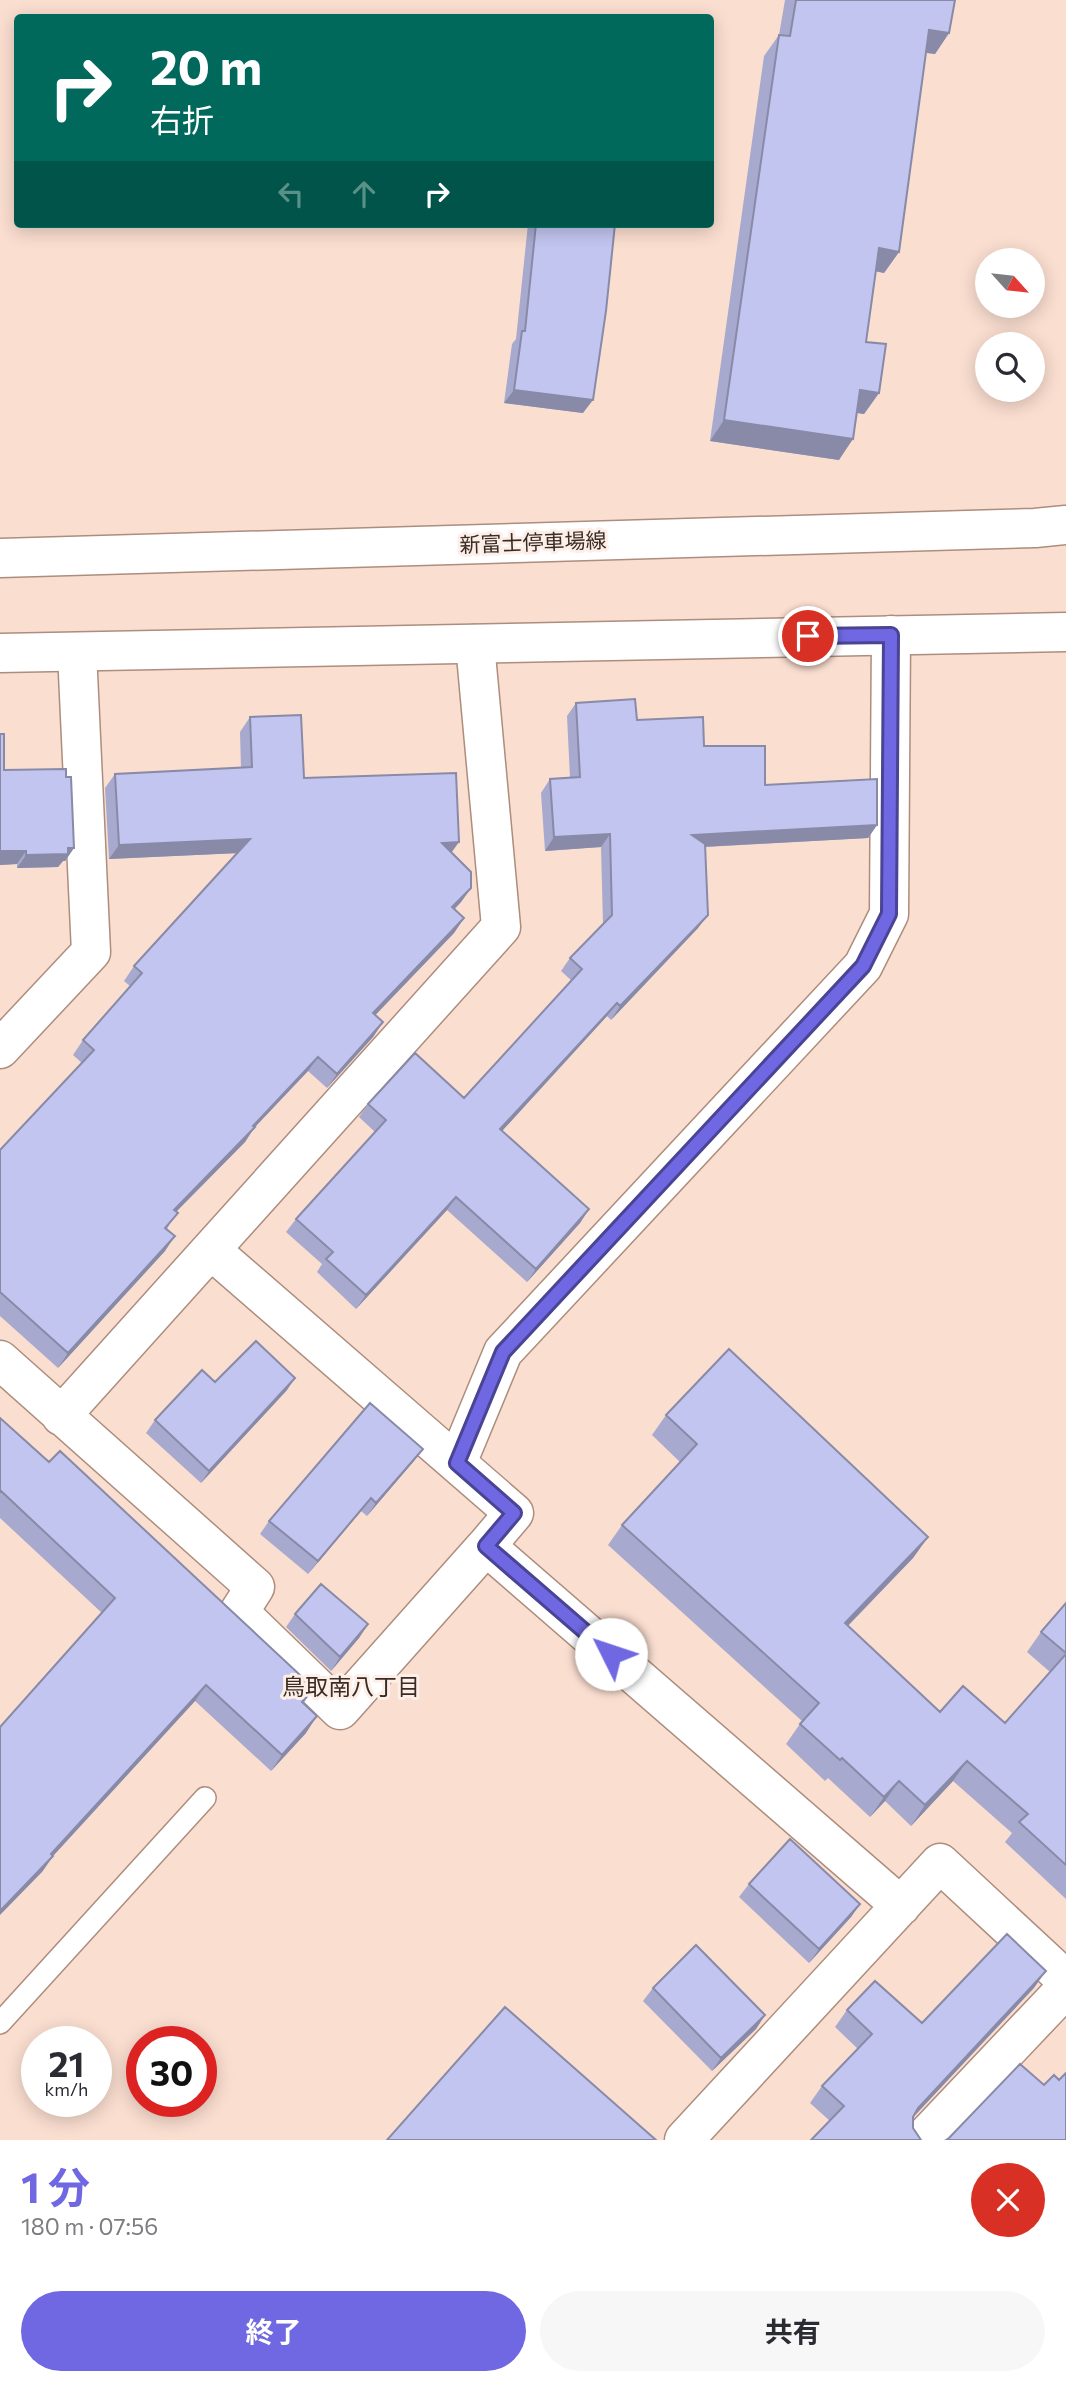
<!DOCTYPE html>
<html lang="ja">
<head>
<meta charset="utf-8">
<style>
	body { margin:0; font-family:Commissioner,"Noto Sans JP",sans-serif; background:#f7f7f7; color:#2b2b33; height:100vh; display:flex; flex-direction:column; font-size:26px; white-space:nowrap }
	* { box-sizing:border-box; margin:0 }
	p { font-size:23px; color:#7c7c81 }
	.icon { flex:none; width:38px; height:38px; fill:none; stroke:currentColor; stroke-width:2; stroke-linecap:round; stroke-linejoin:round }
	.map { position:relative; height:2140px; overflow:hidden }
	.sheet { display:flex; flex-direction:column; background:#fff; flex:1 }
	.sheet>* { flex:none }
	.hud { position:absolute; left:14px; top:14px; width:700px; height:214px; border-radius:7px; box-shadow:0 4px 18px #0003; background:#00695c; color:#fff; overflow:hidden }
	.needle { width:46px; rotate:117deg }
	.controls { position:absolute; left:975px; top:248px; display:grid; gap:14px }
	.controls a { display:grid; place-items:center; width:70px; height:70px; border-radius:50%; background:#fff; box-shadow:0 4px 18px #0003; font-size:35px }
	.speed { position:absolute; left:21px; top:2026px; display:flex; gap:14px; font-size:35px; font-weight:700; text-align:center }
	.speed>* { display:grid; place-content:center; width:91px; height:91px; border-radius:50%; background:#fff; box-shadow:0 4px 18px #0003; line-height:1 }
	.speed small { font-size:18px; font-weight:400 }
	.speed .limit { border:10px solid #d22; background:#fff; color:#111 }
	.pin { position:absolute; display:grid; place-items:center; width:60px; height:60px; color:#fff; margin:-30px; border:4px solid #fff; border-radius:50%; box-shadow:0 2px 7px #0007 }
	.me { position:absolute; width:77px; margin:-38px; rotate:311deg; stroke-linejoin:round; filter:drop-shadow(0 0 5px #0008) }
	.turn { display:flex; align-items:center; gap:24px; height:147px; padding:0 21px; font-size:32px }
	.turn .icon { width:91px; height:91px; stroke-width:2.5 }
	.turn b { display:block; font-size:49px; line-height:60px }
	.lanes { display:flex; align-items:center; height:66px; padding:0 21px; background:#0003; justify-content:center; gap:35px; direction:ltr }
	.lanes .off { opacity:.35 }
	.round { display:grid; place-items:center; flex:none; width:74px; height:74px; border-radius:37px; background:#f7f7f7 }
	.summary { display:flex; align-items:center; justify-content:space-between; height:119px; padding:0 21px }
	h1 { font-size:42px; font-weight:700; line-height:52px; color:#7068e2 }
	.button { display:flex; gap:14px; margin-top:auto; padding:14px 21px }
	.button a { flex:1; height:80px; border-radius:42px; background:#7068e2; color:#fff; font-size:28px; font-weight:700; line-height:80px; text-align:center }
	.button a+a { background:#f7f7f7; color:#2b2b33 }
	.map>svg:first-child { display:block }
	.lines { fill:none; stroke-linecap:round; stroke-linejoin:round }
	.service-casing { stroke:#ad8d7d; stroke-width:24 }
	.minor-casing { stroke:#ad8d7d; stroke-width:41 }
	.secondary-casing { stroke:#ad8d7d; stroke-width:41 }
	.service { stroke:#fff; stroke-width:21 }
	.minor { stroke:#fff; stroke-width:38 }
	.secondary { stroke:#fff; stroke-width:38 }
	.wall { fill:#a7a9ce }
	.shaded-wall { fill:#888aa7 }
	.building { fill:#c2c5ef; stroke:#888aa7; stroke-width:2 }
	.route-casing { stroke:#494493; stroke-width:18 }
	.route { stroke:#7068e2; stroke-width:12 }
	.labels { text-anchor:middle; stroke-width:6; stroke-linejoin:round; paint-order:stroke }
	.street-label { font-size:21px; fill:#392c25; stroke:#fdefe8 }
	.neighbourhood-label { font-size:23px; fill:#392c25; stroke:#fdefe8 }
</style>
</head>
<body>
<div class="map">
<svg width="1066" height="2140" viewBox="0 0 1066 2140">
	<rect width="100%" height="100%" fill="#faded0"/>
	<g class="lines">
		<g class="service-casing">
			<path id="service" d="M 0,2023 L 205,1798"/>
		</g>
		<g class="minor-casing">
			<path id="minor" d="M 0,1049 L 91,952 L 77,652
				M 211,1250 L 514,1513 L 486,1546
				M 0,1360 L 255,1587 L 239,1612 L 340,1710 L 486,1546 L 901,1906
				M 61,1416 L 501,927 L 475,644
				M 457,1463 L 503,1352 L 863,966 L 889,914 L 891,635
				M 684,2140 L 940,1863 L 1066,1980
				M 922,2140 L 1066,1988"/>
		</g>
		<g class="secondary-casing">
			<path id="secondary" d="M 0,558 L 1035,528 L 1066,525
				M 0,653 L 1066,632"/>
		</g>
		<use href="#service" class="service"/>
		<use href="#minor" class="minor"/>
		<use href="#secondary" class="secondary"/>
	</g>
	<path class="wall" d="M 785,0 L 955,0 L 949,33 L 935,54 L 926,53 L 899,252 L 884,273 L 876,271 L 866,342 L 879,393 L 864,414 L 857,413 L 839,460 L 710,441 L 764,56 L 779,35 Z
		M 528,224 L 615,224 L 583,413 L 504,403 L 512,344 L 516,339 Z
		M 576,703 L 637,720 L 704,746 L 765,785 L 877,825 L 868,838 L 705,847 L 698,928 L 611,1020 L 607,1016 L 502,1131 L 589,1209 L 580,1223 L 527,1282 L 447,1210 L 356,1309 L 317,1272 L 322,1264 L 286,1232 L 296,1219 L 375,1132 L 359,1117 L 368,1104 L 464,1098 L 572,981 L 561,971 L 570,958 L 603,924 L 601,847 L 545,851 L 541,793 L 550,779 L 570,778 L 567,716 Z
		M 250,717 L 304,778 L 452,853 L 471,888 L 461,902 L 455,909 L 464,918 L 454,933 L 375,1015 L 383,1022 L 373,1037 L 327,1088 L 308,1071 L 254,1128 L 245,1142 L 176,1212 L 167,1229 L 165,1251 L 58,1368 L 0,1316 L 0,1150 L 82,1063 L 73,1055 L 83,1040 L 130,986 L 124,981 L 134,966 L 237,853 L 109,859 L 105,788 L 115,774 L 241,768 L 240,732 Z
		M 0,734 L 4,770 L 66,777 L 74,848 L 65,861 L 63,861 L 58,867 L 17,868 L 17,864 L 0,865 Z
		M 215,1382 L 287,1390 L 201,1483 L 146,1433 L 155,1420 Z
		M 666,1415 L 928,1537 L 913,1558 L 848,1626 L 940,1712 L 1005,1723 L 1050,1672 L 1027,1652 L 1041,1632 L 1066,1603 L 1066,1899 L 1005,1842 L 1012,1833 L 953,1781 L 911,1826 L 885,1801 L 870,1817 L 828,1778 L 825,1781 L 786,1744 L 802,1721 L 608,1545 L 622,1525 L 680,1462 L 652,1435 Z
		M 0,1418 L 49,1462 L 314,1688 L 303,1704 L 306,1733 L 271,1771 L 195,1701 L 53,1856 L 42,1872 L 102,1613 L 0,1518 Z
		M 423,1449 L 413,1462 L 367,1516 L 361,1511 L 308,1574 L 260,1534 L 269,1521 Z
		M 295,1614 L 368,1624 L 359,1638 L 331,1671 L 286,1627 Z
		M 749,1884 L 860,1904 L 851,1917 L 809,1963 L 739,1897 Z
		M 653,1988 L 765,2015 L 756,2029 L 712,2071 L 643,2001 Z
		M 1034,1988 L 830,2121 L 810,2103 L 822,2086 L 858,2049 L 835,2027 L 847,2010 L 922,2023 Z"/>
	<path class="shaded-wall" d="M 929,30 L 949,33 L 935,54 L 914,51 Z
		M 879,248 L 899,252 L 884,273 L 864,269 Z
		M 514,390 L 593,400 L 583,413 L 504,403 Z
		M 860,390 L 879,393 L 864,414 L 845,411 Z
		M 724,420 L 853,439 L 839,460 L 710,441 Z
		M 877,825 L 868,838 L 683,848 L 692,835 Z
		M 610,834 L 601,847 L 545,851 L 554,837 Z
		M 250,839 L 240,853 L 109,859 L 119,845 Z
		M 459,842 L 449,856 L 442,843 Z
		M 68,848 L 74,848 L 65,861 L 63,861 L 58,867 L 17,868 L 26,855 Z
		M 0,851 L 26,851 L 17,864 L 0,865 Z
		M 471,888 L 461,902 L 442,921 L 452,907 Z
		M 708,915 L 698,928 L 611,1020 L 620,1006 Z
		M 464,918 L 454,933 L 363,1028 L 373,1013 Z
		M 617,1003 L 607,1016 L 491,1143 L 500,1129 Z
		M 383,1022 L 373,1037 L 327,1088 L 337,1074 Z
		M 318,1057 L 308,1071 L 254,1128 L 245,1142 L 164,1224 L 174,1210 Z
		M 456,1197 L 447,1210 L 356,1309 L 366,1295 Z
		M 589,1209 L 580,1223 L 527,1282 L 536,1269 Z
		M 175,1236 L 165,1251 L 58,1368 L 68,1353 Z
		M 295,1378 L 287,1390 L 201,1483 L 209,1471 Z
		M 423,1449 L 413,1462 L 367,1516 L 376,1503 Z
		M 371,1498 L 361,1511 L 308,1574 L 318,1561 Z
		M 928,1537 L 913,1558 L 831,1643 L 845,1623 Z
		M 368,1624 L 359,1638 L 331,1671 L 340,1657 Z
		M 206,1685 L 195,1701 L 53,1856 L 42,1872 L 0,1915 L 0,1911 Z
		M 317,1716 L 306,1733 L 271,1771 L 282,1755 Z
		M 967,1761 L 953,1781 L 911,1826 L 925,1805 Z
		M 899,1781 L 885,1801 L 870,1817 L 884,1797 Z
		M 860,1904 L 851,1917 L 809,1963 L 819,1949 Z
		M 1046,1971 L 1034,1988 L 906,2125 L 918,2108 Z
		M 765,2015 L 756,2029 L 712,2071 L 721,2058 Z"/>
	<path class="building" d="M 796,0 L 955,0 L 949,33 L 929,30 L 899,252 L 879,248 L 866,342 L 886,344 L 879,393 L 860,390 L 853,439 L 724,420 L 779,35 L 790,36 Z
		M 536,224 L 615,224 L 606,311 L 593,400 L 514,390 L 522,331 L 525,331 Z
		M 635,699 L 637,720 L 703,717 L 704,746 L 765,746 L 765,785 L 877,779 L 877,825 L 692,835 L 705,844 L 708,915 L 620,1006 L 617,1003 L 500,1129 L 589,1209 L 536,1269 L 456,1197 L 366,1295 L 326,1259 L 333,1252 L 296,1219 L 386,1120 L 368,1104 L 415,1053 L 464,1098 L 582,969 L 570,958 L 612,915 L 610,834 L 554,837 L 550,779 L 580,777 L 576,703 Z
		M 301,715 L 304,778 L 456,773 L 459,842 L 442,843 L 471,872 L 471,888 L 452,907 L 464,918 L 373,1013 L 383,1022 L 337,1074 L 318,1057 L 253,1126 L 255,1127 L 174,1210 L 178,1213 L 165,1228 L 175,1236 L 68,1353 L 0,1292 L 0,1150 L 94,1050 L 83,1040 L 142,973 L 134,966 L 250,839 L 119,845 L 115,774 L 252,767 L 250,717 Z
		M 0,734 L 4,734 L 4,770 L 66,769 L 66,777 L 71,777 L 74,848 L 68,848 L 68,854 L 26,855 L 26,851 L 0,851 Z
		M 256,1341 L 295,1378 L 209,1471 L 155,1420 L 202,1370 L 215,1382 Z
		M 729,1349 L 928,1537 L 845,1623 L 940,1712 L 963,1686 L 1005,1723 L 1066,1654 L 1066,1865 L 1019,1822 L 1028,1814 L 967,1761 L 925,1805 L 899,1781 L 884,1797 L 842,1758 L 840,1760 L 800,1724 L 819,1703 L 622,1525 L 697,1444 L 666,1415 Z
		M 370,1403 L 423,1449 L 376,1503 L 371,1498 L 318,1561 L 269,1521 Z
		M 0,1418 L 49,1462 L 60,1451 L 314,1688 L 302,1702 L 317,1716 L 282,1755 L 206,1685 L 51,1854 L 53,1856 L 0,1911 L 0,1727 L 115,1598 L 1,1491 L 0,1492 Z
		M 321,1584 L 368,1624 L 340,1657 L 295,1614 Z
		M 1066,1603 L 1066,1653 L 1041,1632 Z
		M 790,1839 L 860,1904 L 819,1949 L 749,1884 Z
		M 1007,1934 L 1046,1971 L 918,2108 L 913,2117 L 913,2128 L 921,2140 L 811,2140 L 844,2106 L 822,2086 L 872,2034 L 847,2010 L 875,1981 L 922,2023 Z
		M 696,1945 L 765,2015 L 721,2058 L 653,1988 Z
		M 505,2007 L 656,2140 L 387,2140 Z
		M 1020,2064 L 1044,2085 L 1054,2075 L 1059,2080 L 1066,2073 L 1066,2140 L 946,2140 L 949,2138 Z"/>
	<g class="lines">
		<g class="route-casing">
			<path id="route" d="M 611,1654 L 486,1546 L 514,1513 L 457,1463 L 503,1352 L 863,966 L 889,914 L 891,635 L 808,636"/>
		</g>
		<use href="#route" class="route"/>
	</g>
	<g class="labels">
		<g class="street-label">
			<text transform="translate(533 543) rotate(-2)" y="7">新富士停車場線</text>
		</g>
		<g class="neighbourhood-label">
			<text x="351" y="1695">鳥取南八丁目</text>
		</g>
	</g>
</svg>
<div class="controls">
<a><svg class="needle" viewBox="-14 -14 28 28"><path d="M0-13l5 13h-10z" fill="#e53935"/><path d="M0 13l5-13h-10z" fill="#7c7c81"/></svg></a>
<a><svg class="icon" aria-label="search" viewBox="0 0 24 24"><circle cx="10" cy="10" r="6"/><path d="M15 15l6 6"/></svg></a>
</div>
<div class="speed"><div>21<small>km/h</small></div><div class="limit">30</div></div>
<div class="pin" style="left:808px;top:636px;background:#d93025"><svg class="icon" aria-label="arrive" viewBox="0 0 24 24"><path d="M6 21V4h12l-3 4 3 4H6"/></svg></div>
<svg class="me" style="left:611px;top:1654px" viewBox="-20 -20 40 40"><circle r="19" fill="#fff"/><path d="M0-13L10 11 0 6-10 11z" fill="#7068e2"/></svg>
<div class="hud">
<div class="turn"><svg class="icon" aria-label="right" viewBox="0 0 24 24"><path d="M7 20v-9h11M14 6l5 5-5 5"/></svg><div><b>20 m</b>右折</div></div>
<div class="lanes"><svg class="icon off" aria-label="left" viewBox="0 0 24 24"><path d="M17 20v-9H6M10 6l-5 5 5 5"/></svg><svg class="icon off" aria-label="ahead" viewBox="0 0 24 24"><path d="M12 20V5M6 11l6-6 6 6"/></svg><svg class="icon" aria-label="right" viewBox="0 0 24 24"><path d="M7 20v-9h11M14 6l5 5-5 5"/></svg></div>
</div>
</div>
<section class="sheet">
<div class="summary"><div><h1>1 分</h1><p>180 m · 07:56</p></div><a class="round" style="background:#d93025;color:#fff"><svg class="icon" aria-label="close" viewBox="0 0 24 24"><path d="M6 6l12 12M18 6L6 18"/></svg></a></div>
<div class="button"><a>終了</a><a>共有</a></div>
</section>
</body>
</html>
